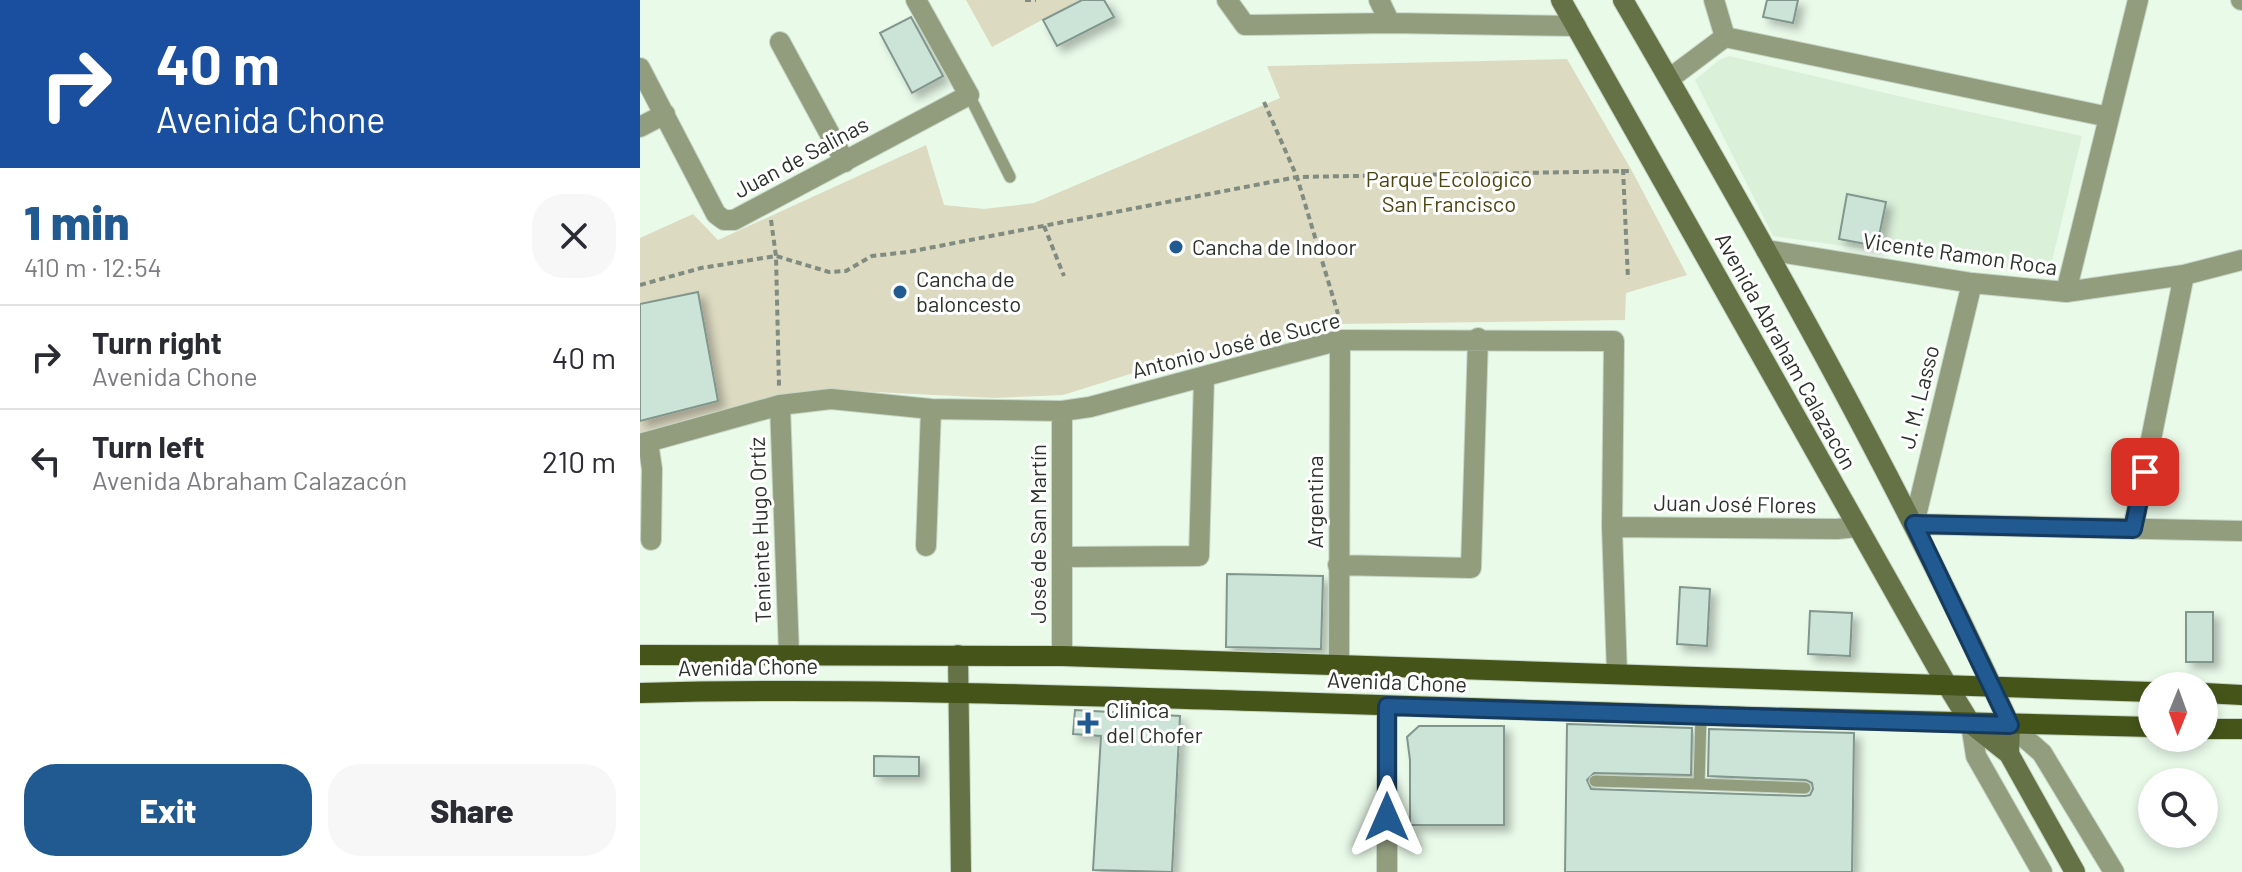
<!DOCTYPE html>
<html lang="en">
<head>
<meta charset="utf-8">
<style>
	body { margin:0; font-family:Barlow,sans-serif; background:#f7f7f7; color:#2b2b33; height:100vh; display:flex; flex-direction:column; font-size:30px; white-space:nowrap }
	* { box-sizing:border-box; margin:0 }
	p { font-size:26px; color:#7c7c81 }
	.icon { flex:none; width:44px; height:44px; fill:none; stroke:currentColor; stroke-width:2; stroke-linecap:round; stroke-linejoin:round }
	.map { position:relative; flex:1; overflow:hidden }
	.details { display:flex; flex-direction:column; background:#fff; width:640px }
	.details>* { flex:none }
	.hud { background:#1a4fa0; color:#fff; overflow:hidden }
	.needle { width:52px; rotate:181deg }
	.buttons { position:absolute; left:1498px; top:672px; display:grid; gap:16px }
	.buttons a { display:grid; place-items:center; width:80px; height:80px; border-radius:50%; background:#fff; box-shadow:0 4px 12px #0003; font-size:40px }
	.pin { position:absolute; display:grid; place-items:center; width:68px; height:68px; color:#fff; margin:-34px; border-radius:16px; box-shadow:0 4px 12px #0006 }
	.me { position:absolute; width:88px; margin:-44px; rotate:0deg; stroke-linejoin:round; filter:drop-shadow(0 0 6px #0008) }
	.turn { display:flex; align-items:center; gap:28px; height:168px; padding:0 24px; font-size:36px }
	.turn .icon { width:104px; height:104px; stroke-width:2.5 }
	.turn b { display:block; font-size:56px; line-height:68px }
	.round { display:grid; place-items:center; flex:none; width:84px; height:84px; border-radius:32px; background:#f7f7f7 }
	.headline { display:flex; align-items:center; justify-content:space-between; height:136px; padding:0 24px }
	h1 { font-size:48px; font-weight:800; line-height:60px; color:#215991 }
	.primary-button { display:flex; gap:16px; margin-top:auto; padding:16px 24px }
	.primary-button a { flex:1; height:92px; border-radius:32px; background:#215991; color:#fff; font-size:32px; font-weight:800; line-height:92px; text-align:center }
	.primary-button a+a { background:#f7f7f7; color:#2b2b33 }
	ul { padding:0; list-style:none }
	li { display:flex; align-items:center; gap:24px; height:104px; padding:0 24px; border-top:2px solid #e1e1e2 }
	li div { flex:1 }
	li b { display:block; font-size:30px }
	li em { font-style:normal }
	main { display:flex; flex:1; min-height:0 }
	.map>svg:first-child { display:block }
	.built { fill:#daf0d9 }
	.green { fill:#dddac2 }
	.building { fill:#cce3d8; stroke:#81968c; stroke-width:2; filter:url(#shadow) }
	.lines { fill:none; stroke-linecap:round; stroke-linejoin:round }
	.lane-casing { stroke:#c7d6c7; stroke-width:13 }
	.street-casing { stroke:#c7d6c7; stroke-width:22 }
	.secondary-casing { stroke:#c7d6c7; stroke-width:22 }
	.primary-casing { stroke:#c7d6c7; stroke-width:22 }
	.path { stroke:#818c81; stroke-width:4; stroke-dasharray:6 4; stroke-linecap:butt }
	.lane { stroke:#929d7e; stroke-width:11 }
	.street { stroke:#929d7e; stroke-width:20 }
	.secondary { stroke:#647245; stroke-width:20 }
	.primary { stroke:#455519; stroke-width:20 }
	.route-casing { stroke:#153a5e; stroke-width:20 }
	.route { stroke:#215991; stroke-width:14 }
	.poi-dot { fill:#215991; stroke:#fff; stroke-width:3 }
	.labels { text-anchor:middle; stroke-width:6; stroke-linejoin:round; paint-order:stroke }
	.street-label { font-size:22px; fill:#2b312b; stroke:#fff }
	.park-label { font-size:22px; fill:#4c4510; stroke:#fff }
	.poi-label { font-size:22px; fill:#2b312b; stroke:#fff; text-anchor:start }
</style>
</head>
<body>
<main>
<section class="details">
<div class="hud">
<div class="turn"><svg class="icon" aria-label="right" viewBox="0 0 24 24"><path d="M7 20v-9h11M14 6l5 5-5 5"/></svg><div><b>40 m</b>Avenida Chone</div></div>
</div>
<div class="headline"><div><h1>1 min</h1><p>410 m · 12:54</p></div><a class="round"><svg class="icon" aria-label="close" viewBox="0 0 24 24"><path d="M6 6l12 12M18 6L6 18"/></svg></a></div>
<ul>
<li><svg class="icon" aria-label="right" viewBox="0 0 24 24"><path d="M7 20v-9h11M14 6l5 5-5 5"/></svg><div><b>Turn right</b><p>Avenida Chone</p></div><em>40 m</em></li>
<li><svg class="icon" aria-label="left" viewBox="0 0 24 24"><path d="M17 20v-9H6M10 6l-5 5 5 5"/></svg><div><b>Turn left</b><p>Avenida Abraham Calazacón</p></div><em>210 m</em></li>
</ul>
<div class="primary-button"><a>Exit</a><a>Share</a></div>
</section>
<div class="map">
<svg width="1602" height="872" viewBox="0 0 1602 872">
	<defs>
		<filter id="shadow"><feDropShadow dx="6" dy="6" stdDeviation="4" flood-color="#0004"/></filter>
	</defs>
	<rect width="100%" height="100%" fill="#e9fae9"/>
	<path class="built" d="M 1089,56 L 1284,102 L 1442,136 L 1411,265 L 1359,268 L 1133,236 L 1055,80 L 1079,60 Z"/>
	<path class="green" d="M 326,0 L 439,0 L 352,47 Z
		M 927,59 L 992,171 L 1047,275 L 986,293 L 985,320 L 699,324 L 506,369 L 423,395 L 354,398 L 196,390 L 0,440 L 0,238 L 53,214 L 78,240 L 286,145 L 304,205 L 344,209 L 394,203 L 640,98 L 627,66 Z"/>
	<path class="building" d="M 442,0 L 464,0 L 474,17 L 417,46 L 403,20 Z
		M 1127,0 L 1158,0 L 1153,23 L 1123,17 Z
		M 271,17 L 303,76 L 272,93 L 240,33 Z
		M 1207,194 L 1246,202 L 1237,246 L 1199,239 Z
		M 58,292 L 78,401 L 0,421 L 0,304 Z
		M 587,574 L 683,576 L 681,649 L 586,647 Z
		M 1040,587 L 1070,589 L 1067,646 L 1037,644 Z
		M 1170,611 L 1212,613 L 1210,656 L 1168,654 Z
		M 1546,612 L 1573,612 L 1573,662 L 1546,662 Z
		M 435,710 L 540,716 L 532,872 L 453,870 L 461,736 L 433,734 Z
		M 927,724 L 1052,728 L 1051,775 L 954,773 L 947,780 L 951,789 L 1165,796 L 1170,795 L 1173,789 L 1172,783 L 1166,780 L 1068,776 L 1069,729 L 1214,733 L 1212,872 L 925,872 Z
		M 779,726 L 864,726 L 864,825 L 770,825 L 770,760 L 767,737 Z
		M 234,756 L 279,757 L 279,776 L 234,776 Z"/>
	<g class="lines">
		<g class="lane-casing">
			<path id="lane" d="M 329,95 L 370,177
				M 955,781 L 1059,784 L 1061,716
				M 1059,784 L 1165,788"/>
		</g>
		<g class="street-casing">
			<path id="street" d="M 587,0 L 605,25 L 750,23 L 936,26
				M 739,0 L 750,23
				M 1074,0 L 1085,37
				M 1601,0 L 1602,0
				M 140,42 L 205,162
				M 0,68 L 76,214 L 84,220 L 94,220 L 329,95 L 276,0
				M 1029,79 L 1085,37 L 1469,117
				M 0,127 L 25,114
				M 1126,250 L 1332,283 L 1426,292 L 1544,275 L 1602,260
				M 1332,283 L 1274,524 L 1602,531
				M 1426,292 L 1498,0
				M 140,405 L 149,654
				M 422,411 L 422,656
				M 8,442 L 12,469 L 11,540
				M 0,444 L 140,405 L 191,399 L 291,409 L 422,411 L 450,407 L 700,340 L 974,341 L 972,527 L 977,674
				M 972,527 L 1197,529 L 1217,527
				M 1493,529 L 1544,275
				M 286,546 L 291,409
				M 423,557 L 559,556 L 564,378
				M 698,565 L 831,568 L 838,338
				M 699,664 L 700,340
				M 1331,724 L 1336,756 L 1402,872
				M 1370,725 L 1402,753 L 1474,872
				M 747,872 L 747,706"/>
		</g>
		<g class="secondary-casing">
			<path id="secondary" d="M 921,0 L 1307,685 L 1331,724 L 1369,754 L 1435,872
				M 983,0 C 1121,237 1256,476 1370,725 L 1369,754
				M 318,655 L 321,872"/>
		</g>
		<g class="primary-casing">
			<path id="primary" d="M 0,655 L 422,656 L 1512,692
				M 0,693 C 215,687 431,696 646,702 C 935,712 1223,721 1512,727
				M 1564,693 L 1602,695
				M 1564,729 L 1602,729"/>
		</g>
		<path class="path" d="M 385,0 L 396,0
			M 624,102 L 657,177 L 698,314
			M 983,169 L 988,279
			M 131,220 L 136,256 L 139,386
			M 404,226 L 424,276
			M 0,285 L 61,268 L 136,256 L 189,272 L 206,271 L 232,256 L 268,252 L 657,177 L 992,171"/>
		<use href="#lane" class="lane"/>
		<use href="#street" class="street"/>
		<use href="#secondary" class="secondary"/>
		<use href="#primary" class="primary"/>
	</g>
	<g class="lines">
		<g class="route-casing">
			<path id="route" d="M 747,817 L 747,706 L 1370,725 L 1274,524 L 1493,529 L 1505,472"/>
		</g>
		<use href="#route" class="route"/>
	</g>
	<g class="poi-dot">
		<circle cx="536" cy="247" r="8"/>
		<circle cx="260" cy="292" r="8"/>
		<path d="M444 711h8v8h8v8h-8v8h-8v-8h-8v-8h8z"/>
	</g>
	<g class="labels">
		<g class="street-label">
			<text transform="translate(161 157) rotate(-28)" y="8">Juan de Salinas</text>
			<text transform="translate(1320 254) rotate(8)" y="8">Vicente Ramon Roca</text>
			<text transform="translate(596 345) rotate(-14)" y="8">Antonio José de Sucre</text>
			<text transform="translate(1146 351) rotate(61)" y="8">Avenida Abraham Calazacón</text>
			<text transform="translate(1279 397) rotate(-76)" y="8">J. M. Lasso</text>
			<text transform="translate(675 502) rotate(-90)" y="8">Argentina</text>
			<text transform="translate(1095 504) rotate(1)" y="8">Juan José Flores</text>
			<text transform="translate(120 530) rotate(-92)" y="8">Teniente Hugo Ortíz</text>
			<text transform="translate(398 534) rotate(-90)" y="8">José de San Martín</text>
			<text transform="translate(108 667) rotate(-1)" y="8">Avenida Chone</text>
			<text transform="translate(757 682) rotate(2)" y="8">Avenida Chone</text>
		</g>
		<g class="park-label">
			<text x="809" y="187">Parque Ecologico<tspan x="809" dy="25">San Francisco</tspan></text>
		</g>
		<g class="poi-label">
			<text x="552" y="255">Cancha de Indoor</text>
			<text x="276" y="287">Cancha de<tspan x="276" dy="25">baloncesto</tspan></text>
			<text x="466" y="718">Clínica<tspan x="466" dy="25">del Chofer</tspan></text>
		</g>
	</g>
</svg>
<div class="buttons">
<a><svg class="needle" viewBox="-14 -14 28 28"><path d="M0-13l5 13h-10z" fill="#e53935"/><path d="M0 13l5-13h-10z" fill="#7c7c81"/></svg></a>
<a><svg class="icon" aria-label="search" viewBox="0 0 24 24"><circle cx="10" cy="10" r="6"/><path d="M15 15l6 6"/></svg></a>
</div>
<div class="pin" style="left:1505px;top:472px;background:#d93025"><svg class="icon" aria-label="arrive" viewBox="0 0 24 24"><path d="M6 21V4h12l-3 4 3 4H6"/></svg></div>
<svg class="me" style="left:747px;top:817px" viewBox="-20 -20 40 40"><path d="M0-17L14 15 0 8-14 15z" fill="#215991" stroke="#fff" stroke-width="4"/></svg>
</div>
</main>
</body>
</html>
